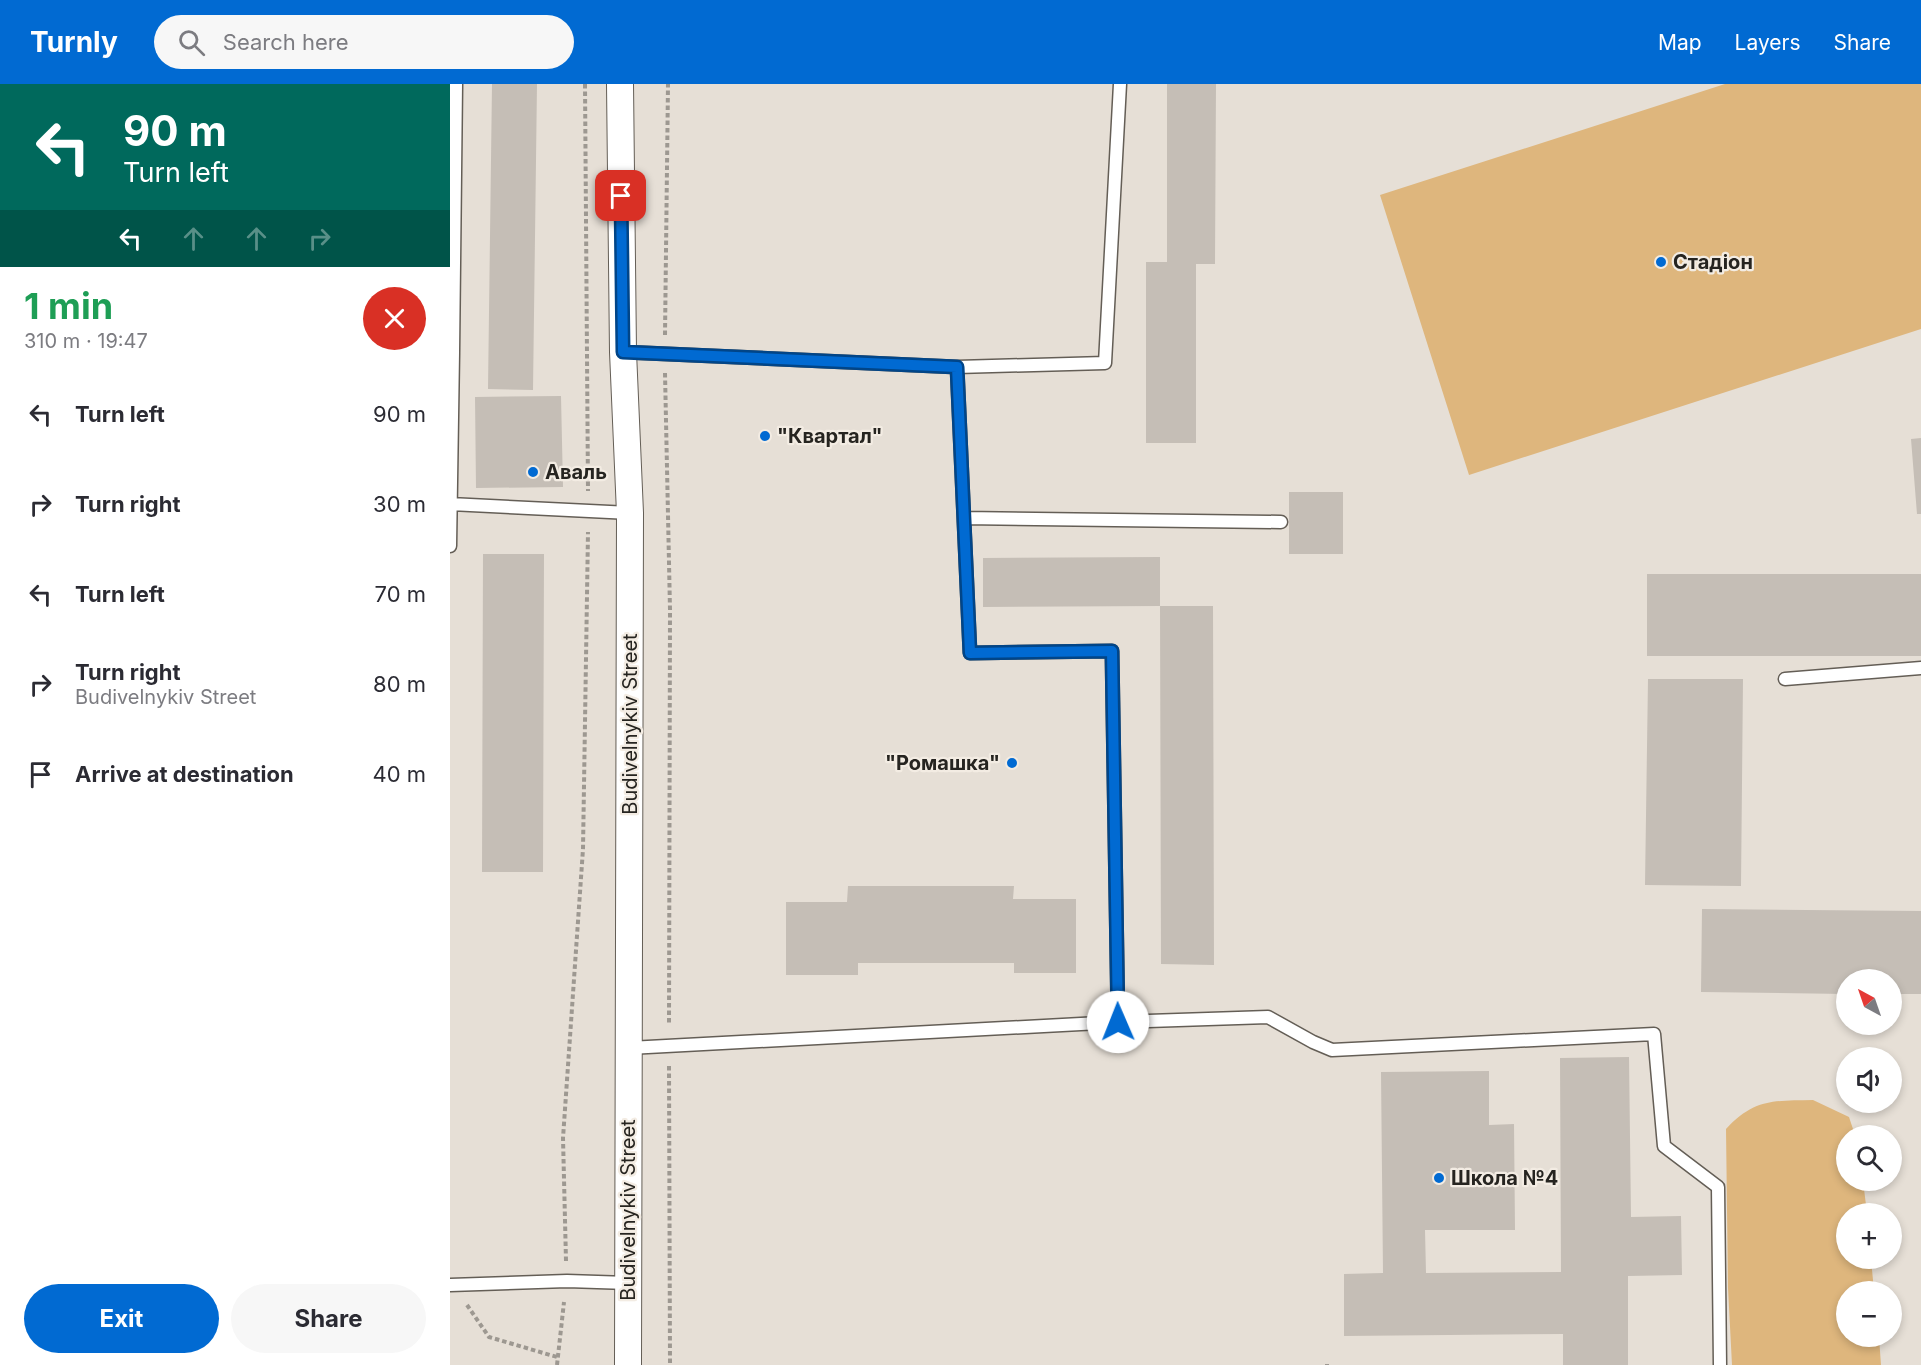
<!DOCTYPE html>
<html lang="en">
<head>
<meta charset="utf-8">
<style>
	body { margin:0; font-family:Inter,sans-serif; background:#f7f7f7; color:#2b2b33; height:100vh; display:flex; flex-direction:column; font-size:22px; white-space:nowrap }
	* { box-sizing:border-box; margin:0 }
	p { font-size:20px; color:#7c7c81 }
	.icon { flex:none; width:33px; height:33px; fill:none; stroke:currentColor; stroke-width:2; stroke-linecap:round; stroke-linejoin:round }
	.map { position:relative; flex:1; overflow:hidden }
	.sheet { display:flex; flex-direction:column; background:#fff; width:450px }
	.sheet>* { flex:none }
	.top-card { background:#00695c; color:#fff; overflow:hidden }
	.needle { width:39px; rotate:320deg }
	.tools { position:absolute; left:1386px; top:885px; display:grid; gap:12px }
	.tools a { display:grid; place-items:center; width:66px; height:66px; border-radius:50%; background:#fff; box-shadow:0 3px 9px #0003; font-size:30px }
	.pin { position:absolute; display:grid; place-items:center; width:51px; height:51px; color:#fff; margin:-26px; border-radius:12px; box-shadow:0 3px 9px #0006 }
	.me { position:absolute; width:66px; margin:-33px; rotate:359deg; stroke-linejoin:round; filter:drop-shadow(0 0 4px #0008) }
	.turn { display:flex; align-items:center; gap:21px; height:126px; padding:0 24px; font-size:27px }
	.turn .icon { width:78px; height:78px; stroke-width:2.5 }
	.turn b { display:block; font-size:42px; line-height:51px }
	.lanes { display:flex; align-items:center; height:57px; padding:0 24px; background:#0003; justify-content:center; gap:30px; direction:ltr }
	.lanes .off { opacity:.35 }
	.round { display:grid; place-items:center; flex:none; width:63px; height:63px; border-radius:32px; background:#f7f7f7 }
	.summary { display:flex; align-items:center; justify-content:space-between; height:102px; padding:0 24px }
	h1 { font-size:36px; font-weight:700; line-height:45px; color:#1e9e55 }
	.cta { display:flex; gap:12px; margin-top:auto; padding:12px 24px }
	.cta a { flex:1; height:69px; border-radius:36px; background:#016ad2; color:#fff; font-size:24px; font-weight:700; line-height:69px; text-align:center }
	.cta a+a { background:#f7f7f7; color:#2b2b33 }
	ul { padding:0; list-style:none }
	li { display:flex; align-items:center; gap:18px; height:90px; padding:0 24px }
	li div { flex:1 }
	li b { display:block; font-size:22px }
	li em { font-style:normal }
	header { display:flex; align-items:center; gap:36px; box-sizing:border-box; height:84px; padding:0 30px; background:#016ad2; color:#fff }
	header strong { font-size:28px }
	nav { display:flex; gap:33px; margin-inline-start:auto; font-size:21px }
	.search { width:420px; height:54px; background:#f7f7f7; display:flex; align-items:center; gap:15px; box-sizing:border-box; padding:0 21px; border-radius:33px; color:#7c7c81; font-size:22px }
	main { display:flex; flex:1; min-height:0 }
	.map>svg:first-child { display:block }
	.green { fill:#deb67d }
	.building { fill:#c5beb6 }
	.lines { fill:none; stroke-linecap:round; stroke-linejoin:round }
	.lane-casing { stroke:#645e56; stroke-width:15 }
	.street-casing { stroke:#645e56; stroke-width:28 }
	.path { stroke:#9d9891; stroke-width:4; stroke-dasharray:4.5 3; stroke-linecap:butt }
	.lane { stroke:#fff; stroke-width:12 }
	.street { stroke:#fff; stroke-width:26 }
	.route-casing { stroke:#014588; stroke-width:15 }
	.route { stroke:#016ad2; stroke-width:10 }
	.poi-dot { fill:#016ad2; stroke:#f3ece3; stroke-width:2 }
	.labels { text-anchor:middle; stroke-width:4.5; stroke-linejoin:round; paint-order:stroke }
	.poi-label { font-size:20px; font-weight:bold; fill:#262420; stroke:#f3ece3; text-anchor:start }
	.street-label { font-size:20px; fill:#262420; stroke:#f3ece3 }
</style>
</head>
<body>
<header>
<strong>Turnly</strong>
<div class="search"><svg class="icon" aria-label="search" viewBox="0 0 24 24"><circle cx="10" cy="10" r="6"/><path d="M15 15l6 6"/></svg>Search here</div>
<nav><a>Map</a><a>Layers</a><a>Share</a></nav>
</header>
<main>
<section class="sheet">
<div class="top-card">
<div class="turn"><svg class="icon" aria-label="left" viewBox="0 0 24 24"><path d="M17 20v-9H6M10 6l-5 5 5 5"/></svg><div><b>90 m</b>Turn left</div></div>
<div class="lanes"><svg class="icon" aria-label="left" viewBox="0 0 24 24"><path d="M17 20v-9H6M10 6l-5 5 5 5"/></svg><svg class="icon off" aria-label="ahead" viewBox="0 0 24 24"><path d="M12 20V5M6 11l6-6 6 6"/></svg><svg class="icon off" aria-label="ahead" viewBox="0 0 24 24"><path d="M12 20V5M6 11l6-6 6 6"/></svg><svg class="icon off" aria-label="right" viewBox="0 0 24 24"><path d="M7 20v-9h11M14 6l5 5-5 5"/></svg></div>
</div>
<div class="summary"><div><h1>1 min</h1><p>310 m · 19:47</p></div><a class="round" style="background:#d93025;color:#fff"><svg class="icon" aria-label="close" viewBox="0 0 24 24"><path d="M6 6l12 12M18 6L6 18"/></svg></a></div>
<ul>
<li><svg class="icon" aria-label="left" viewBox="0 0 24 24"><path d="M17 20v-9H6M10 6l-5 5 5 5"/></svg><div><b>Turn left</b></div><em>90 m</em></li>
<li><svg class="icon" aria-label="right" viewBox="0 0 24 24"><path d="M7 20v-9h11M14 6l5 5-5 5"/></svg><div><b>Turn right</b></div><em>30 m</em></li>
<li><svg class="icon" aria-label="left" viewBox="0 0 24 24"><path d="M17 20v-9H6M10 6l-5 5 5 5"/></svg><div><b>Turn left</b></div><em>70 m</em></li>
<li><svg class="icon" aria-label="right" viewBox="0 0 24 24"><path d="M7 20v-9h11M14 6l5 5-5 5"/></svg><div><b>Turn right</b><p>Budivelnykiv Street</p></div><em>80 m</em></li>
<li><svg class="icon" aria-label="arrive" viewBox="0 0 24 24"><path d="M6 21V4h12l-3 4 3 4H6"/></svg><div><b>Arrive at destination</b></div><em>40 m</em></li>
</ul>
<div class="cta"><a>Exit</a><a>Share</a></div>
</section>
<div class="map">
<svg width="1471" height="1281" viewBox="0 0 1471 1281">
	<rect width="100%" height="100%" fill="#e6dfd6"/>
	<path class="green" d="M 1275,0 L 1471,0 L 1471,245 L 1019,391 L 930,111 Z
		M 1363,1016 L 1399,1033 L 1405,1051 L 1396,1052 L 1396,1096 L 1413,1097 L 1417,1129 L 1396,1130 L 1396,1174 L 1421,1175 L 1424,1207 L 1396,1208 L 1396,1252 L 1429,1253 L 1431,1281 L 1282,1281 L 1278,1204 L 1276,1045 C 1305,1014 1324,1017 1363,1016 Z"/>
	<path class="building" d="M 42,0 L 87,0 L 83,306 L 38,305 Z
		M 717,0 L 766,0 L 765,180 L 746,180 L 746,359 L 696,359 L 696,178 L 717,178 Z
		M 111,312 L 113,403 L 26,404 L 25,313 Z
		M 1471,354 L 1471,430 L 1467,430 L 1461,355 Z
		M 839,408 L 893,408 L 893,470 L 839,470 Z
		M 33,470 L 94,470 L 93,788 L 32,788 Z
		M 710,473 L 710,522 L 533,523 L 533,474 Z
		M 1197,490 L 1471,490 L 1471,572 L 1197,572 Z
		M 710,522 L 763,522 L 764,881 L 711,880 Z
		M 1198,595 L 1293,595 L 1291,802 L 1195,801 Z
		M 398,802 L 564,802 L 563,815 L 626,815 L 626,889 L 564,889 L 564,879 L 408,879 L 408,891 L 336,891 L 336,818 L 397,818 Z
		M 1252,825 L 1471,827 L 1471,910 L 1442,910 L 1442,896 L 1396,896 L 1396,910 L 1251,908 Z
		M 1179,973 L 1181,1133 L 1231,1132 L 1232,1191 L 1178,1192 L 1178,1281 L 1113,1281 L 1113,1250 L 894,1252 L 894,1190 L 933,1189 L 931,988 L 1039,987 L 1039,1041 L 1064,1040 L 1065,1146 L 975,1146 L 976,1189 L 1111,1188 L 1110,974 Z"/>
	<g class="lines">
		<g class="lane-casing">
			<path id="lane" d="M 173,268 L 507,283 L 655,279 L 670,0
				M 0,269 L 3,269 L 0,462
				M 3,269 L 6,0
				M 507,283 L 520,569 L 662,567 L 668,938
				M 0,420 L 180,429
				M 514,434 L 831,438
				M 1335,595 L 1471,584
				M 179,964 L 668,938 L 818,933 L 863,958 L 882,966 L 1204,950 L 1214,1062 L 1268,1103 L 1270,1281
				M 0,1201 L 117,1197 L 178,1199"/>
		</g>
		<g class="street-casing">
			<path id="street" d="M 170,0 L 173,268 L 180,429 L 178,1281"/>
		</g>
		<path class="path" d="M 135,0 L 138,407
			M 215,251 L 218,0
			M 215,289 L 220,526 L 219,941
			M 219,982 L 220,1281
			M 116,1177 L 113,1054 L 133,765 L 138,448
			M 17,1221 L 39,1253 L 107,1273
			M 877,1280 L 877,1281
			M 107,1281 L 114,1218"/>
		<use href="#lane" class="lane"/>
		<use href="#street" class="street"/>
	</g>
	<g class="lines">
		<g class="route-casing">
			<path id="route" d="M 171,112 L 173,268 L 507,283 L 520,569 L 662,567 L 668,938"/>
		</g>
		<use href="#route" class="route"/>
	</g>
	<g class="poi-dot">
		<circle cx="1211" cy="178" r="6"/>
		<circle cx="315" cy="352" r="6"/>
		<circle cx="83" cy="388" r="6"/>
		<circle cx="562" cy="679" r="6"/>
		<circle cx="989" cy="1094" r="6"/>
	</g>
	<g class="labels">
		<g class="poi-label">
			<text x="1223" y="185">Стадіон</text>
			<text x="327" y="359">"Квартал"</text>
			<text x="95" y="395">Аваль</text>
			<text x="550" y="686" text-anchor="end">"Ромашка"</text>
			<text x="1001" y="1101">Школа №4</text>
		</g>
		<g class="street-label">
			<text transform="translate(180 640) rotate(-90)" y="7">Budivelnykiv Street</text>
			<text transform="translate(178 1126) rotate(-90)" y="7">Budivelnykiv Street</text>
		</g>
	</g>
</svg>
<div class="tools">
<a><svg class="needle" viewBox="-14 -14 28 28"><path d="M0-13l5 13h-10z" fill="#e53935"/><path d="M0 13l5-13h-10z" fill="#7c7c81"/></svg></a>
<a><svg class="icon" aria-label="sound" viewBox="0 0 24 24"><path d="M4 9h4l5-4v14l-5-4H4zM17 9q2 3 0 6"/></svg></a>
<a><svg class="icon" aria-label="search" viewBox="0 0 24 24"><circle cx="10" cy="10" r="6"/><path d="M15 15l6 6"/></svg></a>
<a>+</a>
<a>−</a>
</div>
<div class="pin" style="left:171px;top:112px;background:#d93025"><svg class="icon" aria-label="arrive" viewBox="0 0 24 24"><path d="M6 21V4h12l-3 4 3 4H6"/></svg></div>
<svg class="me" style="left:668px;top:938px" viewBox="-20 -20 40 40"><circle r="19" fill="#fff"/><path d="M0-13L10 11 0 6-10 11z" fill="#016ad2"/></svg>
</div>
</main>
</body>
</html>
